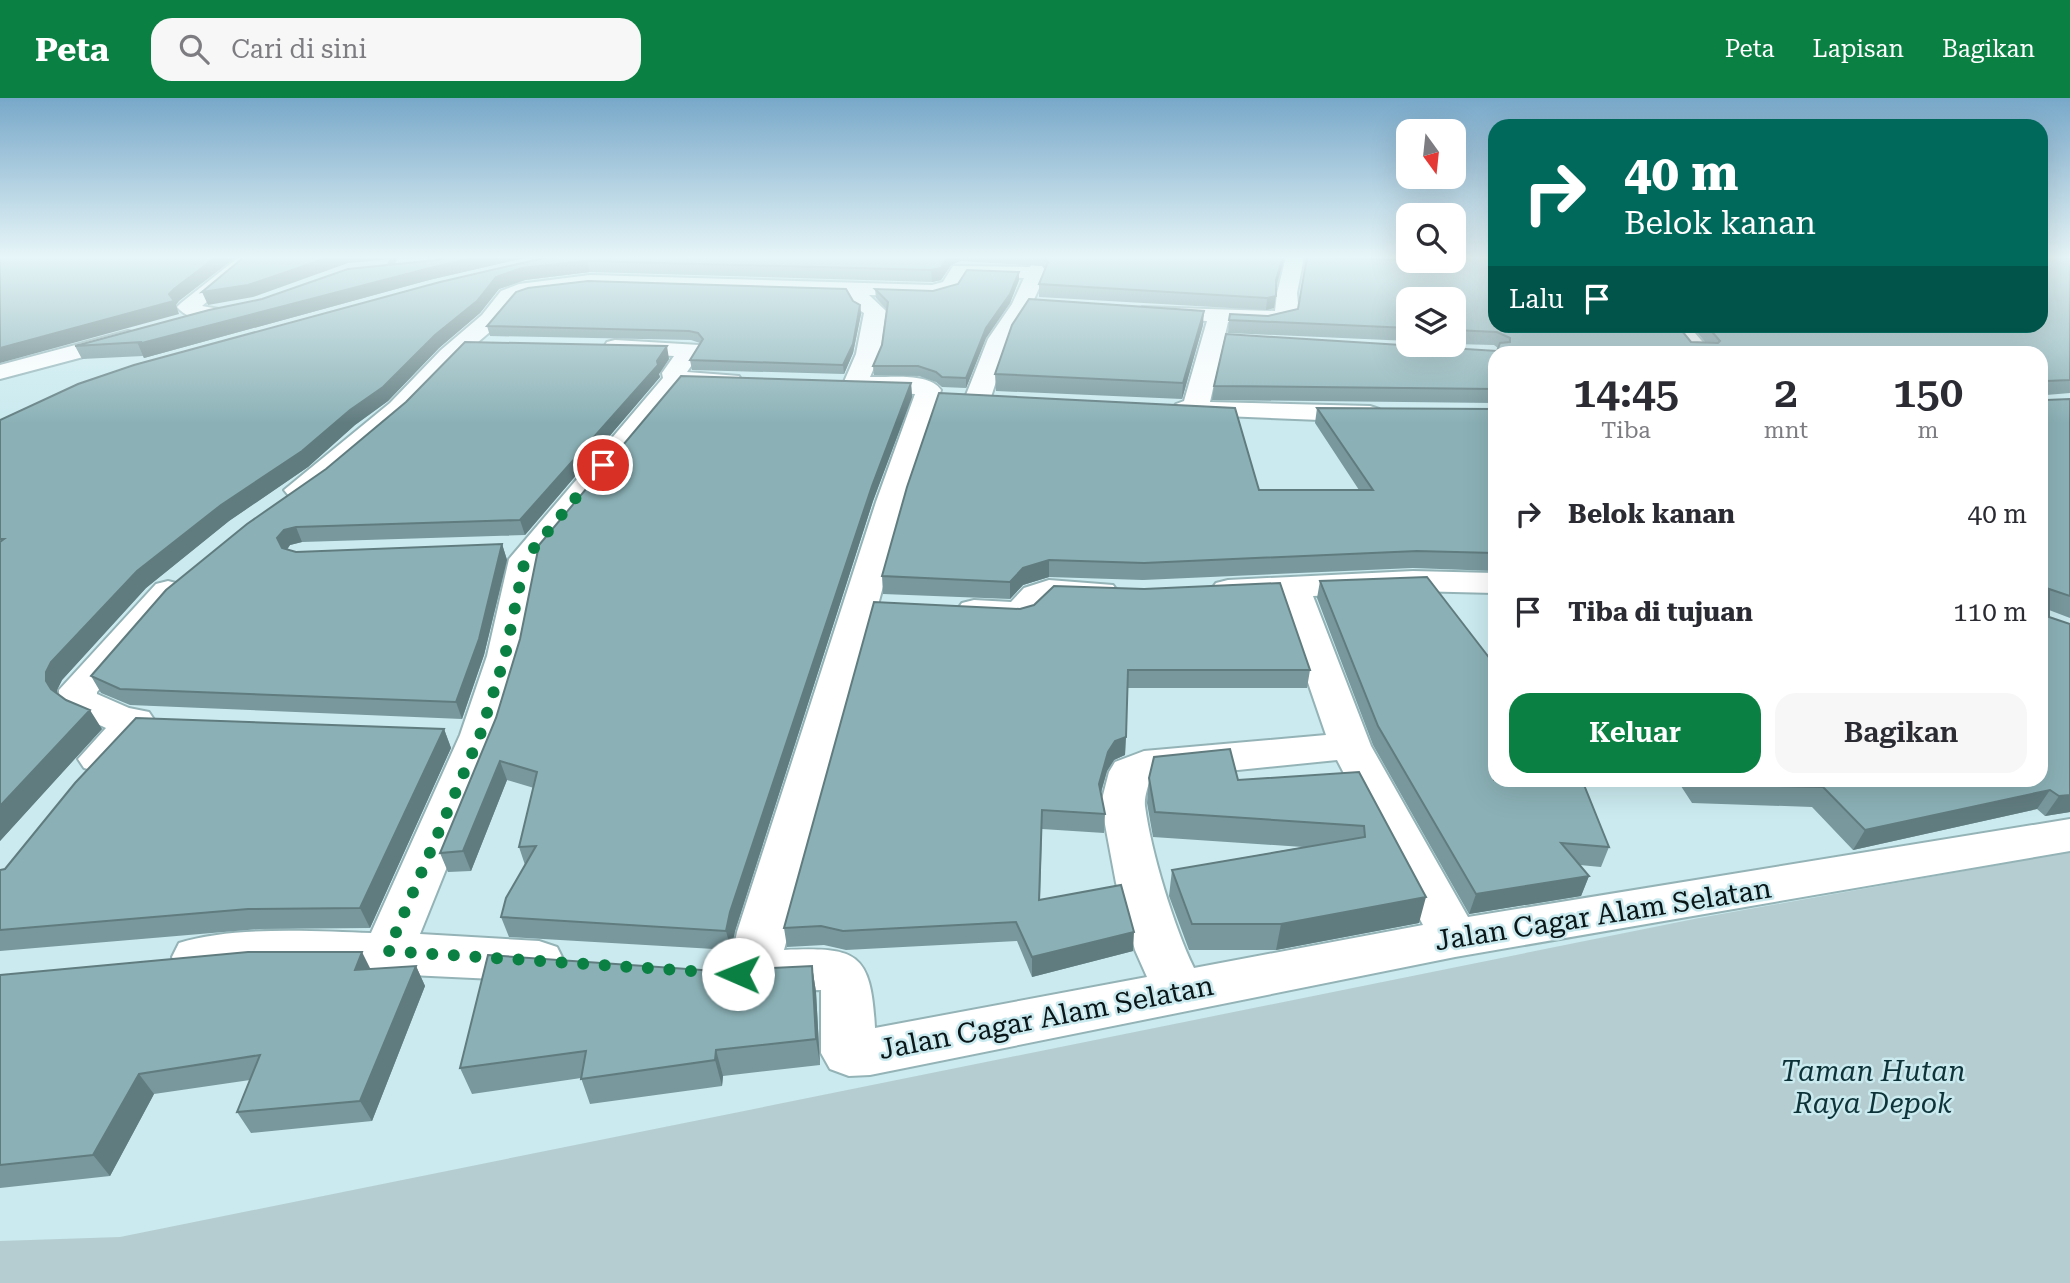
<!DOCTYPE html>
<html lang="id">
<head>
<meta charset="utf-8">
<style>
	body { margin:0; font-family:"Roboto Serif",serif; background:#f7f7f7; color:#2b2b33; height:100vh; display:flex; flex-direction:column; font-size:26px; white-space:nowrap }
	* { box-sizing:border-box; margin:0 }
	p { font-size:23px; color:#7c7c81 }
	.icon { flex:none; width:38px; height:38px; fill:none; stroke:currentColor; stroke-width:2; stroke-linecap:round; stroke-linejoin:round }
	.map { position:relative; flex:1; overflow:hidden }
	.sheet { position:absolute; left:1488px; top:248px; width:560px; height:441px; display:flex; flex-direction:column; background:#fff; border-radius:21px; box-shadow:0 7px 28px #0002 }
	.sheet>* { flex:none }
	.top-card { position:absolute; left:1488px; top:21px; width:560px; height:214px; border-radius:21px; box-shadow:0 7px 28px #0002; background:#00695c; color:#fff; overflow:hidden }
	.needle { width:46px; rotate:165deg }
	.tools { position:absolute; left:1396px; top:21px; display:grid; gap:14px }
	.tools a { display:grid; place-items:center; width:70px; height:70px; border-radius:14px; background:#fff; box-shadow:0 7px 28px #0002; font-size:35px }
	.pin { position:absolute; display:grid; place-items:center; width:60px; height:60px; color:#fff; margin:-30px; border:4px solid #fff; border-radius:50%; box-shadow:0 2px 7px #0007 }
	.me { position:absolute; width:77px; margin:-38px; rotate:271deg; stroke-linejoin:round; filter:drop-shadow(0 0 5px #0008) }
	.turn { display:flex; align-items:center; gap:24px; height:147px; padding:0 21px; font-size:32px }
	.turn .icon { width:91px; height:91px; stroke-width:2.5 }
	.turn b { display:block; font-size:49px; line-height:60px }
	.then { display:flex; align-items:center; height:66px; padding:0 21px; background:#0003; gap:14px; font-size:26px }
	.eta { display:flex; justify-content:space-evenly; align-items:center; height:119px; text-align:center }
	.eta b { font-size:42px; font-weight:600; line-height:49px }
	.cta { display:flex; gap:14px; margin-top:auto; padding:14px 21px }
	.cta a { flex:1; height:80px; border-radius:21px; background:#0b8043; color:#fff; font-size:28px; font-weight:600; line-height:80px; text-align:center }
	.cta a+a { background:#f7f7f7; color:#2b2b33 }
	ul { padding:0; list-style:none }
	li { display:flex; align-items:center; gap:21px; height:98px; padding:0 21px }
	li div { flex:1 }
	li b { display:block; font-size:26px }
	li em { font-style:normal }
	header { display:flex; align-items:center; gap:42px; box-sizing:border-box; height:98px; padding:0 35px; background:#0b8043; color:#fff }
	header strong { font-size:33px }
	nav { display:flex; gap:38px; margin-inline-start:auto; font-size:24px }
	.search { width:490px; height:63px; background:#f7f7f7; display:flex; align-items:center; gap:18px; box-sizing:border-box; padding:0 24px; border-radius:21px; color:#7c7c81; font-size:26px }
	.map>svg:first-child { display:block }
	.green { fill:#b5cdd0 }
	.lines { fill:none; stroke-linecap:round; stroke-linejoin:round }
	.stream { fill:#70959b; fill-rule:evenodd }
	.street-casing { stroke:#94b3b7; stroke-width:4 }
	.secondary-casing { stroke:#94b3b7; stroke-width:4 }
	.street { fill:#fff; fill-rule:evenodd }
	.secondary { fill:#fff; fill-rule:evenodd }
	.wall { fill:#78989d }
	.shaded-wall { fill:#617c7f }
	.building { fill:#8bb1b6; stroke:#617c7f; stroke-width:2 }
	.route { stroke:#0b8043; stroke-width:12; stroke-dasharray:0 21.6 }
	.labels { text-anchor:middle; stroke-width:5; stroke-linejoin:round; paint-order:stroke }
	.near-street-label { font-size:28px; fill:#0a1617; stroke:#caeaef }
	.near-park-label { font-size:28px; font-style:italic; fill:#0d3338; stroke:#caeaef }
</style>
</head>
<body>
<header>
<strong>Peta</strong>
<div class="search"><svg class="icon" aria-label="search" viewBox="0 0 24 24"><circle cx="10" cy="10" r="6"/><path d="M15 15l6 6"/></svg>Cari di sini</div>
<nav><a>Peta</a><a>Lapisan</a><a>Bagikan</a></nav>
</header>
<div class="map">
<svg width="2070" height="1185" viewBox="0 0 2070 1185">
	<rect width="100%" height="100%" fill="#caeaef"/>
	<path class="green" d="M 2070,754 L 2070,1185 L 0,1185 L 0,1143 L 120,1139 L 1699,820 Z"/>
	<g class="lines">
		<path class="stream" d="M 391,159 L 399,159 L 388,176 L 382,176 Z"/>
		<g class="street-casing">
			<path id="street" d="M 239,159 L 259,159 L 202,208 L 219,211 L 222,216 L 219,221 C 205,224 186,220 177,209 L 181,205 Z
				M 1035,159 L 1053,159 L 1032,206 L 1010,241 L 990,302 L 986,307 L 977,310 L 968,307 L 964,302 L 988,241 L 1012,206 L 1024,180 L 966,178 L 958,192 L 933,199 L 869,197 L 886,213 L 880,256 L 870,279 C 889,280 929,274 941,292 L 906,404 L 784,852 C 857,849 871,854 875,930 L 1147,879 L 1135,852 L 1116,785 L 1101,705 L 1109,674 L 1115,664 L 1144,653 L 1326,637 L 1279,500 L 1228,502 L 1216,499 L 1211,492 L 1216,485 L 1228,482 L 1413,473 L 1494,475 L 1494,495 L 1413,493 L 1313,498 L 1371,648 L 1468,819 L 2070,721 L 2070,753 L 1455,859 L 870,977 L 849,978 L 830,971 L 821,955 L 821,892 L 755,893 L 737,887 L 729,873 L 737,834 L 876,404 L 915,296 L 855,293 L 846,291 L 843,286 L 856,256 L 864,215 L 856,210 L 848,197 L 590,189 L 530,196 L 517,201 L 498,227 L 457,262 L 408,315 L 309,398 L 299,401 L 289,398 L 284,392 L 390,305 L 441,252 L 482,217 L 501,193 L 519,186 L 590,177 L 932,187 L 943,184 L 953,168 L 1030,169 ZM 1337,662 L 1423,827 L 1194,870 C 1174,829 1151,754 1145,708 C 1144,699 1148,689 1150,681 Z
				M 1286,159 L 1304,159 L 1297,195 L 1299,216 L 1296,221 L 1278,226 L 1228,224 L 1210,304 L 1370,308 L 1379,311 L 1383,316 L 1379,321 L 1370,324 L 1176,316 L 1172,311 L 1176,306 L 1184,303 L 1207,223 L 1150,220 L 1142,219 L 1139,214 L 1142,209 L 1275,213 L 1277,195 Z
				M 128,233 L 136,235 L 139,240 L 136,245 L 0,281 L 0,267 Z
				M 615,242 L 699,247 L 702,252 L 687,274 L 739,278 L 742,283 L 739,288 L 682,289 L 541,462 L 523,558 L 500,637 L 420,836 L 539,843 L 557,849 L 564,863 L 557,877 L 539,883 L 325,873 L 197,879 L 179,873 L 172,859 L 179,845 C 232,828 315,833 371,835 L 460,637 L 487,558 L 509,461 L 663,280 L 662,275 L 674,258 L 607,254 L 604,249 L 607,244 Z
				M 1049,482 L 1113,487 L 1118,494 L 1113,501 L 1101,504 L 1053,502 C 1044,506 1041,516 1033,521 C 1021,530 976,523 962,519 L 957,512 L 962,505 L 974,502 L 1011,504 L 1024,490 Z
				M 168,483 L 180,486 L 185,493 L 97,594 L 97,596 L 129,610 L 149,614 L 155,623 L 114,670 L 99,674 L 84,670 L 78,661 L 106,630 C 88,621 58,615 59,592 L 156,486 Z"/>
		</g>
		<g class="secondary-casing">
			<path id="secondary" d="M 1667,228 L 1689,228 L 1713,256 L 1689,256 Z"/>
		</g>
		<use href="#street" class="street"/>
		<use href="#secondary" class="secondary"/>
	</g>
	<path class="wall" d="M 448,159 L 529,159 L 429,182 L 144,260 L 143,258 L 82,261 L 75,248 L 262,201 Z
		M 548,159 L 1285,159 L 1276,190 L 1274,210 L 1266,212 L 1039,199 L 1039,186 L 1045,172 L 1042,168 L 960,163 L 951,167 L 941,182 L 932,184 L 590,174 L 525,182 L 499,191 L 480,215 L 439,250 L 388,303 L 355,327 L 308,369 L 229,423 L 146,490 L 62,582 L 57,592 L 57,596 L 102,631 L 0,743 L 0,322 Z
		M 2070,159 L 2070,295 L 2046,297 L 2046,302 L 2070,301 L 2070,520 L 2049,512 L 2049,519 L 2070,714 L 2045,718 L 2037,711 L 1853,752 L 1812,709 L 1692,705 L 1677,682 L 2040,682 L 2040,256 L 1494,256 L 1494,305 L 1212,302 L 1214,288 L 1497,253 L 1498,250 L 1494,247 L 1454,246 L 1454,201 L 1409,201 L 1409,243 L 1228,235 L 1229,222 L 1268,218 L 1298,211 L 1395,162 L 1691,244 L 1706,245 L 1692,228 L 2040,228 Z
		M 1019,182 L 1010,205 L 986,240 L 966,290 L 942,289 L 936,284 L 919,278 L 874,277 L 873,268 L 882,247 L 887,212 L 876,200 L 875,191 L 933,193 Z
		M 853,203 L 860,207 L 861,216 L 853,255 L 844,276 L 692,272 L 690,262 L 700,245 L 691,242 L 490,238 L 487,228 Z
		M 1203,227 L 1182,301 L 996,293 L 995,276 Z
		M 669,261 L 659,276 L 660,279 L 525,437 L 302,444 L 290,447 L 287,452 L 296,454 L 502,446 L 507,462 L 484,557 L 462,621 L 130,607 L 101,595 L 91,578 L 247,426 Z
		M 681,278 L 911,285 L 912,299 L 873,403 L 735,833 L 731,852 L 509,839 L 501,819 L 525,767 L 519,749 L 534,690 L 507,682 L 471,773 L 448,774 L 440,755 Z
		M 1317,310 L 1494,311 L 1494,473 L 1413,470 L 1143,482 L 1049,479 L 1023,487 L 1010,501 L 883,496 L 882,478 L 1259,392 L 1359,392 L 1315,325 Z
		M 1320,483 L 1609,749 L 1601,769 L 1580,767 L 1589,778 L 1581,798 L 1469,816 L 1373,647 L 1317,500 Z
		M 874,504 L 1310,572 L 1307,590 L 1127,590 L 1125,657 L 1114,662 L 1107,673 L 1101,695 L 1105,716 L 1104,735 L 1042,731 L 1040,802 L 1133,853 L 1032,879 L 1017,843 L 846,852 L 824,847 L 787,849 L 784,830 Z
		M 444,631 L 451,650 L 370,830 L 260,831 L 0,853 L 0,772 Z
		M 1359,674 L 1419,825 L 1276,852 L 1189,852 L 1169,798 L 1172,772 L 1303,749 L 1153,739 L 1147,705 L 1149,680 L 1238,682 Z
		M 416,868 L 425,888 L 372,1023 L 251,1035 L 237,1014 L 250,982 L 154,996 L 110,1078 L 0,1090 L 0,877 L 370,871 Z
		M 812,868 L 816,894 L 820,967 L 723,978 L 722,988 L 590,1006 L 581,980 L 472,996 L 460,970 L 716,873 Z"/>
	<path class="shaded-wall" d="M 216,159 L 236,159 L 179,203 L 176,207 L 179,216 L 0,265 L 0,250 L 174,191 Z
		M 330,159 L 415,159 L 348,165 L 253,199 L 208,207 L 202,194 Z
		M 477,159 L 529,159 L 429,182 L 144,260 L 138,246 L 426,171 Z
		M 948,159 L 960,159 L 960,163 L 951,167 L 941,182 L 932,184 L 931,172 Z
		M 1283,159 L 1285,159 L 1274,194 L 1276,182 Z
		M 587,163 L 590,174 L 525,182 L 499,191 L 480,215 L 439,250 L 388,303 L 355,327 L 308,369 L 229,423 L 146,490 L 62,582 L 57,592 L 58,601 L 46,583 L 46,574 L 51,564 L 137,473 L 435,237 L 496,179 L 522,170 Z
		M 1019,174 L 1019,182 L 1010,205 L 986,240 L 966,290 L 966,280 L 986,230 Z
		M 1276,198 L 1274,210 L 1266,212 L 1267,200 Z
		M 860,207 L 861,216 L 853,255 L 844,276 L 843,267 Z
		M 1204,213 L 1203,227 L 1182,301 L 1183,285 Z
		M 667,248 L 669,261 L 659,276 L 660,279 L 525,437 L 520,422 L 657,263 Z
		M 911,285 L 912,299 L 873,403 L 735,833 L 731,852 L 726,833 L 730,814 L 872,388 Z
		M 296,429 L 302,444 L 290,447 L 284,455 L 277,440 L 284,432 Z
		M 502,446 L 507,462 L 484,557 L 462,621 L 456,604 Z
		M 1049,462 L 1049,479 L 1023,487 L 1010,501 L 1010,484 L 1023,470 Z
		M 90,612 L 102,631 L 0,743 L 0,708 Z
		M 444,631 L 451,650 L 370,830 L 360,810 Z
		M 1126,639 L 1125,657 L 1114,662 L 1107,673 L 1098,704 L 1099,686 L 1108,654 L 1115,643 Z
		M 500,663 L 507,682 L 471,773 L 463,753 Z
		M 2050,692 L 2037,711 L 1853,752 L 1865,732 Z
		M 2070,697 L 2070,714 L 2045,718 L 2059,698 Z
		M 1589,778 L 1581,798 L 1469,816 L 1476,796 Z
		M 1426,799 L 1419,825 L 1276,852 L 1281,826 Z
		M 1134,834 L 1133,853 L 1032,879 L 1032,859 Z
		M 362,854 L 372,874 L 355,872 Z
		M 416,868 L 425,888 L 372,1023 L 360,1003 Z
		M 812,868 L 816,894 L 820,967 L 816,941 Z
		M 716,952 L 723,978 L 722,988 L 715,962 Z
		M 139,976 L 154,996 L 110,1078 L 93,1057 Z"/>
	<path class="building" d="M 0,159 L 216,159 L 174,191 L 169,196 L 174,203 L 0,250 Z
		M 244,159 L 330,159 L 248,187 L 202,194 Z
		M 448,159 L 477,159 L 426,171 L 138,246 L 142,244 L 75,248 L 209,212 L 262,201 L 348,171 L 436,162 Z
		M 548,159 L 948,159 L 941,170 L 931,172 L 587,163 L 522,170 L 496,179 L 477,203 L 435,237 L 383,289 L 350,312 L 302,353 L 221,407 L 137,473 L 51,564 L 46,574 L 46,583 L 51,591 L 66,602 L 90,612 L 0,708 L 0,444 L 4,441 L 0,441 L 0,322 L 78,286 L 134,267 L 440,184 Z
		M 1044,159 L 1283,159 L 1276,182 L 1276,198 L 1267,200 L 1039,186 L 1048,164 Z
		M 1307,159 L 1409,162 L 1409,163 L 1454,163 L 1454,160 L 1494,159 L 1494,228 L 1678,228 L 1691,244 L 1718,245 L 1720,243 L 1707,228 L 2040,228 L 2040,159 L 2070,159 L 2070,282 L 2046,283 L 2046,302 L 2070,301 L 2070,498 L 2049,491 L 2049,519 L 2070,526 L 2070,697 L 2059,698 L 2050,692 L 1865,732 L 1823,689 L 1701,686 L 1699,682 L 2040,682 L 2040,256 L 1494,256 L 1494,291 L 1214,288 L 1226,236 L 1497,253 L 1500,245 L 1510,244 L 1510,240 L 1497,234 L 1454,232 L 1454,201 L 1409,201 L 1409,230 L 1229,222 L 1230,216 L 1268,218 L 1298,211 Z
		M 967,172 L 1019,174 L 1010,196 L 986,230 L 966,280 L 942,279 L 936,274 L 918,268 L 873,268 L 882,247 L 888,204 L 875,191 L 933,193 L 958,186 Z
		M 588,183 L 846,191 L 853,203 L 860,207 L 853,246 L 843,267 L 690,262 L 703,241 L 698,235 L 689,233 L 487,228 L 516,194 L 528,190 Z
		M 1029,201 L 1204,213 L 1183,285 L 995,276 L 1012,227 Z
		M 465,244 L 667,248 L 657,263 L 658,267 L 520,422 L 296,429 L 284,432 L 277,440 L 282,450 L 296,454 L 502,446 L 479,541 L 456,604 L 120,591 L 91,578 L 166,492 L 247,426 L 326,371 L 406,304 Z
		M 681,278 L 911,285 L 872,388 L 730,814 L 726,833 L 501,819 L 506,800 L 536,748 L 519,749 L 537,674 L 500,663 L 463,753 L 440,755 L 496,620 L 520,541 L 539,447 Z
		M 939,295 L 1235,310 L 1259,392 L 1373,392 L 1317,310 L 1494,311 L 1494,455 L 1417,453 L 1144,465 L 1049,462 L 1023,470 L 1010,484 L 882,478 L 907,389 Z
		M 1427,479 L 1494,566 L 1494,682 L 1582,682 L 1609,749 L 1561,745 L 1589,778 L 1476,796 L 1378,628 L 1320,483 Z
		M 1280,485 L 1310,572 L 1128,572 L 1126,639 L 1115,643 L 1108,654 L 1099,686 L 1105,716 L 1042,712 L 1039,802 L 1121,787 L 1134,834 L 1032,859 L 1016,824 L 843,833 L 821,828 L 784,830 L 874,504 L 1020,511 L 1034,507 L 1054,488 L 1144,491 Z
		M 136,620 L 444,631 L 360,810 L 248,811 L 0,832 L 0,772 L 5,771 L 75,685 Z
		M 1230,651 L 1238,682 L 1359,674 L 1426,799 L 1281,826 L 1192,826 L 1172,772 L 1365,739 L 1364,728 L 1155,714 L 1149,680 L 1154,659 Z
		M 248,854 L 362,854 L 355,872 L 416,868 L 360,1003 L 237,1014 L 260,957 L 139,976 L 93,1057 L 0,1067 L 0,877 Z
		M 488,857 L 716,873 L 812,868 L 816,941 L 716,952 L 715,962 L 581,981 L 586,953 L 460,970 Z"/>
	<linearGradient id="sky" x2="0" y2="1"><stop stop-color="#78a8c9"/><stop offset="0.49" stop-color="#e7f6f8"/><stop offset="1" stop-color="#e7f6f8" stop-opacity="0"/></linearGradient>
	<rect width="2070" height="325" fill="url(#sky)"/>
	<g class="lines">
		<path class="route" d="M 603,367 L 525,461 L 505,558 L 480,637 L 388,853 L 738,876"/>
	</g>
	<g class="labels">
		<g class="near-street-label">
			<text transform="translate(1603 816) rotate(-9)" y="10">Jalan Cagar Alam Selatan</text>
			<text transform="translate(1046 919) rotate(-11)" y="10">Jalan Cagar Alam Selatan</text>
		</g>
		<g class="near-park-label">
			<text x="1873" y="983">Taman Hutan<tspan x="1873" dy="32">Raya Depok</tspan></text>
		</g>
	</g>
</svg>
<div class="tools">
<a><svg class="needle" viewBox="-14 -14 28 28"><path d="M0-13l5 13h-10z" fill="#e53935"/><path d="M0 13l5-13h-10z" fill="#7c7c81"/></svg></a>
<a><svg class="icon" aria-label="search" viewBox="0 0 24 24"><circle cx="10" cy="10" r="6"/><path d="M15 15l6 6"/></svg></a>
<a><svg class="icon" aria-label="layers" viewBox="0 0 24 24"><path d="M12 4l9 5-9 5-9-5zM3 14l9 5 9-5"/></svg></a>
</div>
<div class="pin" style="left:603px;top:367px;background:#d93025"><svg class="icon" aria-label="arrive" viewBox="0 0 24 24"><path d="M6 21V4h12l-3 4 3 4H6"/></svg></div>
<svg class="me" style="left:738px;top:876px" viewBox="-20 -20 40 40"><circle r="19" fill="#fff"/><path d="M0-13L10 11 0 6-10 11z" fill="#0b8043"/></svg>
<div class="top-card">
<div class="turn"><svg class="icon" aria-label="right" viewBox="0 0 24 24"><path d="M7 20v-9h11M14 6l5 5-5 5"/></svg><div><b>40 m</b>Belok kanan</div></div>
<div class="then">Lalu<svg class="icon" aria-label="arrive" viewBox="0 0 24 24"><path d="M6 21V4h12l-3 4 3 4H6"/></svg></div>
</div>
<section class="sheet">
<div class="eta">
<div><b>14:45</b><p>Tiba</p></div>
<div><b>2</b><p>mnt</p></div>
<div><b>150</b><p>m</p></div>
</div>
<ul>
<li><svg class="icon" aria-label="right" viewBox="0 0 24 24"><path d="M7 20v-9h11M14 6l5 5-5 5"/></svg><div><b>Belok kanan</b></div><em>40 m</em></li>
<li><svg class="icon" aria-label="arrive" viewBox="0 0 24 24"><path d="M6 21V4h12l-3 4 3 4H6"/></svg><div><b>Tiba di tujuan</b></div><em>110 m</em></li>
</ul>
<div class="cta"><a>Keluar</a><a>Bagikan</a></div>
</section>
</div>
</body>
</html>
